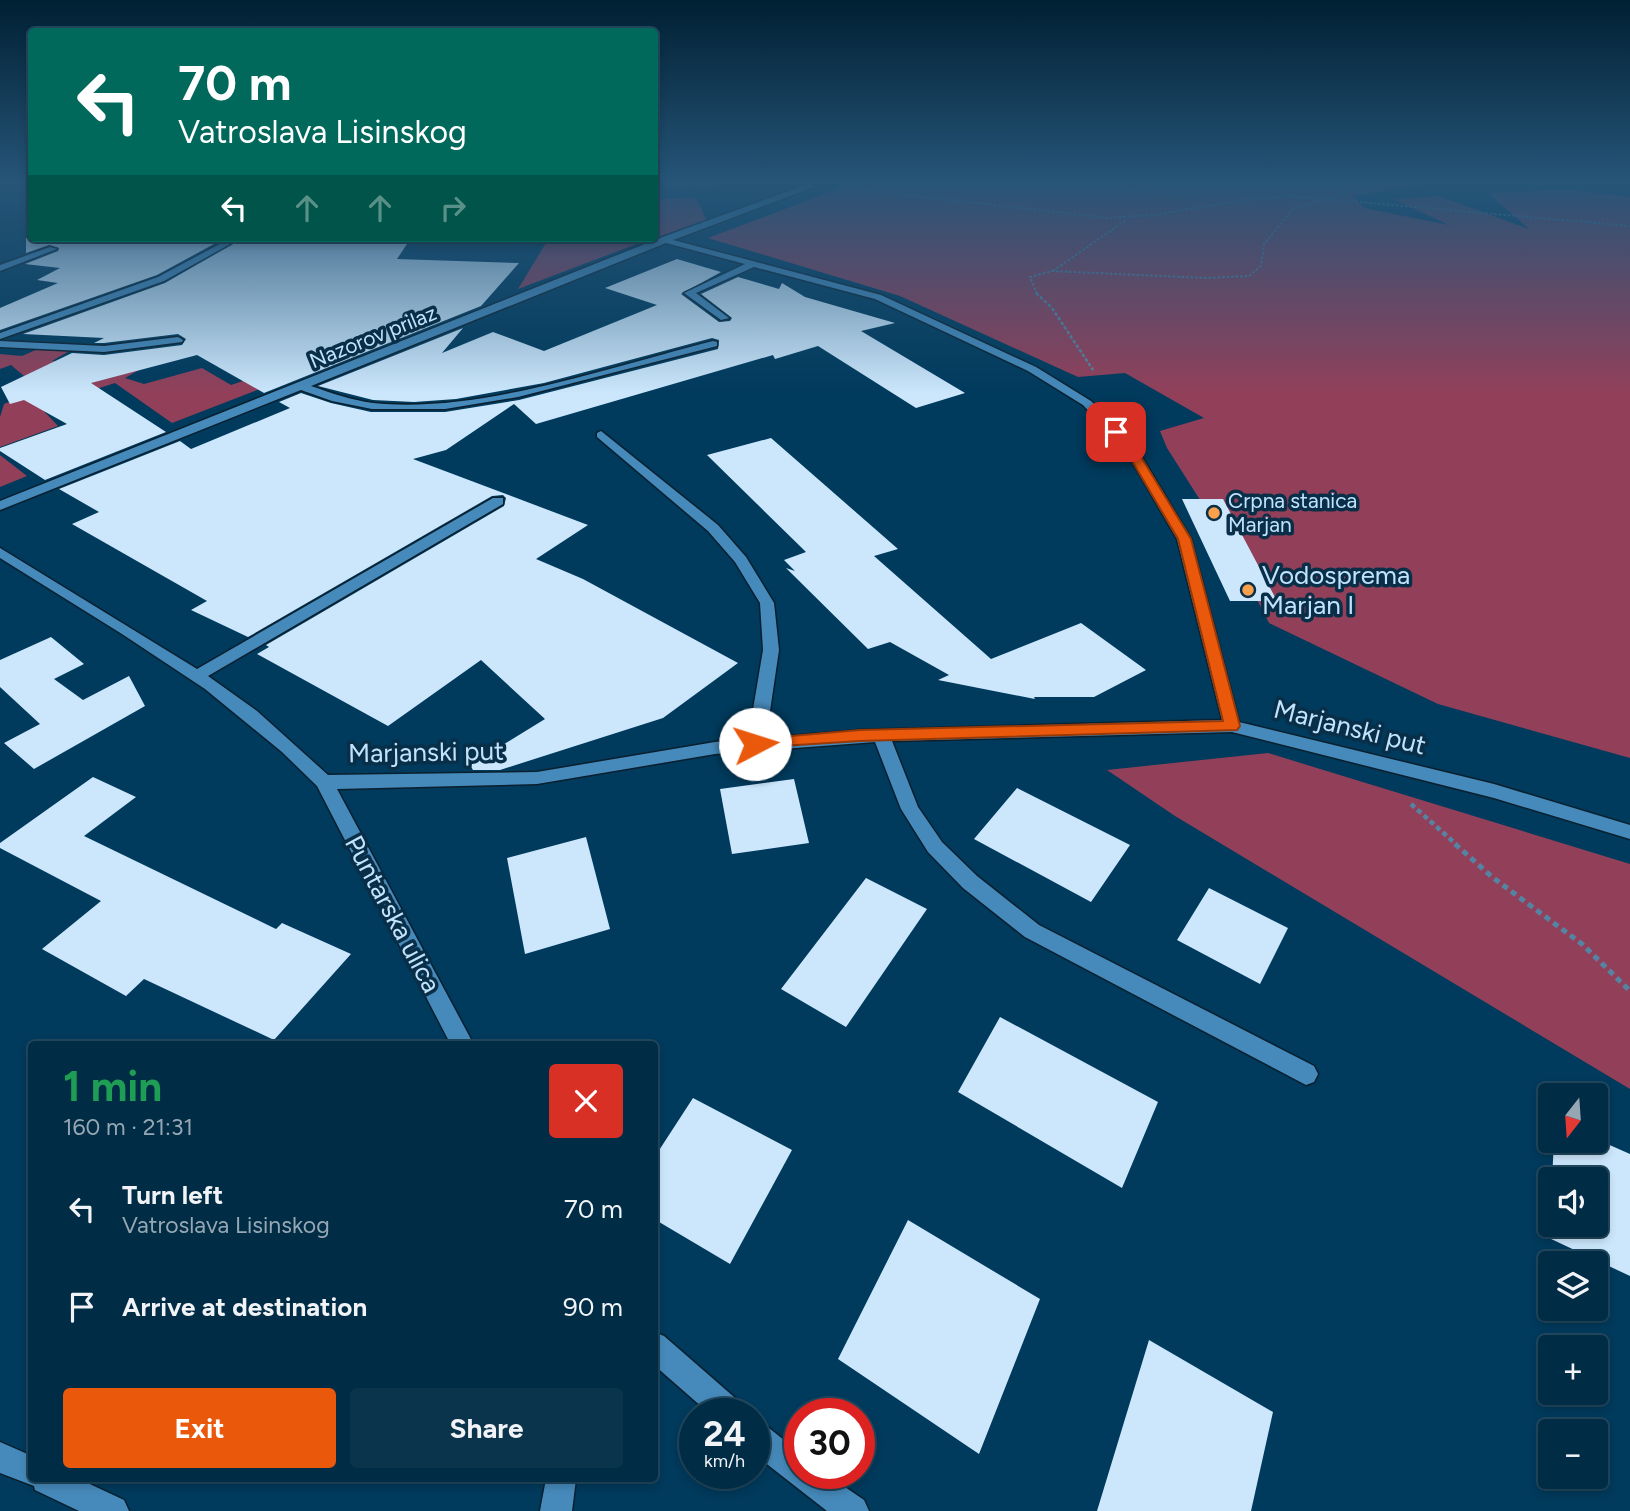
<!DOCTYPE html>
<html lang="en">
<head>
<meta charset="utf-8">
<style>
	body { margin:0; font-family:Figtree,sans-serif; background:#0a344c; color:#f1f3f6; height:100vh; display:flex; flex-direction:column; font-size:26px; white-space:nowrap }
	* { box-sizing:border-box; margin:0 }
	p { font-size:23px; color:#95a7b3 }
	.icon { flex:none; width:38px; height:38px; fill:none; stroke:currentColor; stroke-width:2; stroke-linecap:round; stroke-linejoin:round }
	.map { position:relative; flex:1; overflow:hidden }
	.sheet { position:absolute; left:28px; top:1041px; width:630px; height:441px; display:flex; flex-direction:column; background:#002c45; border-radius:7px; box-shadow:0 4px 10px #0003,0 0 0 2px #22485e }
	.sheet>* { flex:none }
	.banner { position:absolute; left:28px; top:28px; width:630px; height:214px; border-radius:7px; box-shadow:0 4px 10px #0003,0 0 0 2px #22485e; background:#00695c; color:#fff; overflow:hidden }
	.needle { width:46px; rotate:197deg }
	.buttons { position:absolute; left:1538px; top:1083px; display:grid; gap:14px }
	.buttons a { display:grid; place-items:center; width:70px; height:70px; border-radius:7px; background:#002c45; box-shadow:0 4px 10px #0003,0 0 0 2px #22485e; font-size:35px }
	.speed { position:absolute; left:679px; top:1398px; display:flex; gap:14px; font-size:35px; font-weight:700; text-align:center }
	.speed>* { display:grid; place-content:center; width:91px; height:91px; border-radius:50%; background:#002c45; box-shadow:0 4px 10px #0003,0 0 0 2px #22485e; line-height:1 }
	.speed small { font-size:18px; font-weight:400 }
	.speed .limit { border:10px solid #d22; background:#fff; color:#111 }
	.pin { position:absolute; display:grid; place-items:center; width:60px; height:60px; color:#fff; margin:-30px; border-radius:14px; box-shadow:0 4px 10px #0006 }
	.me { position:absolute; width:77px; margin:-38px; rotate:85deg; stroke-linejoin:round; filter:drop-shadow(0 0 5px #0008) }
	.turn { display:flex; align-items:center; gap:24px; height:147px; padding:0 35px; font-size:32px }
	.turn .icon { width:91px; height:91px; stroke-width:2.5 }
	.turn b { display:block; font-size:49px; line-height:60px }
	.lanes { display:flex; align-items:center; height:66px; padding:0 35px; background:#0003; justify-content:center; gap:35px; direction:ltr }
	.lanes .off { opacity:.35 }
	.round { display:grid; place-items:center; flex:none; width:74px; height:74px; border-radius:7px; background:#0a344c }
	.head { display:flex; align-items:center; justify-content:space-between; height:119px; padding:0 35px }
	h1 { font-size:42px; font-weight:700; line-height:52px; color:#1e9e55 }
	.action { display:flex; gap:14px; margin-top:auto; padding:14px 35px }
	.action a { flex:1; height:80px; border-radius:7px; background:#ea580c; color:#fff; font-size:28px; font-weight:700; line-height:80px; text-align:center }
	.action a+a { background:#0a344c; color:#f1f3f6 }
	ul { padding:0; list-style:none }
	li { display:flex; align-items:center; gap:21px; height:98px; padding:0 35px }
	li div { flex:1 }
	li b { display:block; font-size:26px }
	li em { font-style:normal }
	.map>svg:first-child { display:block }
	.green { fill:#92405a }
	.building { fill:#cce7fc }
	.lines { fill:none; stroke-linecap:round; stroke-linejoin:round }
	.minor-casing { stroke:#0a202f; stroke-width:3 }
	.path-far3 { stroke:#5584a3; stroke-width:2; stroke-dasharray:2.5 2; stroke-linecap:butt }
	.path-far2 { stroke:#5584a3; stroke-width:2.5; stroke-dasharray:3.5 2; stroke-linecap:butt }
	.path-far1 { stroke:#5584a3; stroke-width:4.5; stroke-dasharray:5 3.5; stroke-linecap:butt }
	.path { stroke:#5584a3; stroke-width:5; stroke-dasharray:6 4.5; stroke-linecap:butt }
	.minor { fill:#468abb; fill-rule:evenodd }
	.route { fill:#ea580c; stroke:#983908; stroke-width:2 }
	.poi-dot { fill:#f8a04b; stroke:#092f48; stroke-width:2.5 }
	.labels { text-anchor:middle; stroke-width:7; stroke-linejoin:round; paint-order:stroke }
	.far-street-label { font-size:21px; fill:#c1e3fd; stroke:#092f48 }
	.far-poi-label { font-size:21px; fill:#c1e3fd; stroke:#092f48; text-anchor:start }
	.poi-label { font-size:26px; fill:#c1e3fd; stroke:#092f48; text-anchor:start }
	.street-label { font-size:26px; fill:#c1e3fd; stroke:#092f48 }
</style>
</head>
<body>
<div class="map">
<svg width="1630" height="1511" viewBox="0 0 1630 1511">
	<rect width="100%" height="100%" fill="#003a5c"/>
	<path class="green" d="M 843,183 L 1259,183 L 1256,186 L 1284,183 L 1421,183 L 1425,184 L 1353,196 L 1364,208 L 1449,225 L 1393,199 L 1439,196 L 1529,229 L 1488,193 L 1565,189 L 1630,197 L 1630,758 L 1438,704 L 1269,623 L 1230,547 L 1167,448 L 1160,431 L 1204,418 L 1125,373 L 1078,377 L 900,296 L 708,238 L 838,189 Z
		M 696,198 L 707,221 L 660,236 L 655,235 L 654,199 Z
		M 549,238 L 635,238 L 647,240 L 518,289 Z
		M 38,349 L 71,350 L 52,361 L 144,367 L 125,378 L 144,384 L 202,368 L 231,385 L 304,360 L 358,351 L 172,423 L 115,383 L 40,407 L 58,426 L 0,447 L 0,417 L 4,404 L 76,375 L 50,368 L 24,376 L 11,365 L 0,369 L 0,354 L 22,356 Z
		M 0,455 L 27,476 L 0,487 Z
		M 1268,753 L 1630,864 L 1630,1089 L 1175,816 L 1107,770 Z"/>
	<path class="building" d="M 26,238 L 225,238 L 157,275 L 0,330 L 0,308 L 58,283 L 37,280 L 60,268 L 25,264 L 58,251 L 59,248 L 49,245 L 26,253 Z
		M 243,238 L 411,238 L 397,259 L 519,263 L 481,306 L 264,393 L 197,355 L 91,383 L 166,432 L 45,480 L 0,451 L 0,448 L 67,424 L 24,400 L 10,404 L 1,387 L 72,353 L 104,355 L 182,345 L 186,339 L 178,334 L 104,343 L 94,343 L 104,338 L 23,334 L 165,283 Z
		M 677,259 L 721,272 L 681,294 L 719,322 L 730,321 L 732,318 L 701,294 L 738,277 L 779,289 L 782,283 L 805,297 L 895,323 L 861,331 L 965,393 L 916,408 L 818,346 L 775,359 L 773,355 L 536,424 L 514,404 L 446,450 L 413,459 L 588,525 L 536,559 L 583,579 L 738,663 L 663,718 L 500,770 L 473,770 L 470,765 L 545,719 L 481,660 L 388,726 L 257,654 L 269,647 L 266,645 L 504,506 L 506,498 L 503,495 L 492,496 L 248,637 L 191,610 L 207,601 L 72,524 L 99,512 L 59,489 L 180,441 L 191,449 L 290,408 L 279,402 L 301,393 L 331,403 L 371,412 L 445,412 L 519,400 L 718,349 L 719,340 L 712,338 L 544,383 L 456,399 L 414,402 L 373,400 L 318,386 L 463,328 L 442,353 L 493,332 L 544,351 L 657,305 L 605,288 Z
		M 771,438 L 898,549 L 874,556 L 991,659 L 1081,623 L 1146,670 L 1094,697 L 1034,697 L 1035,699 L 938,680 L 949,675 L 890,642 L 868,649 L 786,568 L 795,571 L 784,560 L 806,552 L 707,455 Z
		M 1182,499 L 1223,499 L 1277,601 L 1230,601 Z
		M 51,637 L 84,664 L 54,679 L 83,700 L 129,676 L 145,706 L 34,769 L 4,743 L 40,724 L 0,687 L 0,660 Z
		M 93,777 L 136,797 L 84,836 L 276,929 L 282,923 L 351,954 L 274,1040 L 144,979 L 126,996 L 42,949 L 101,901 L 0,848 L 0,843 Z
		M 794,779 L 809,843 L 732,854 L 720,789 Z
		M 1017,788 L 1130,845 L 1091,902 L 974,839 Z
		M 586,837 L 610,929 L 525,954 L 507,858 Z
		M 866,878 L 927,909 L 846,1027 L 781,989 Z
		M 1209,888 L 1288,928 L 1260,984 L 1177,940 Z
		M 1000,1017 L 1158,1102 L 1122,1188 L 958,1092 Z
		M 693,1098 L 792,1150 L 730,1264 L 654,1219 L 654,1158 Z
		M 1596,1139 L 1630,1154 L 1630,1276 L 1549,1238 L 1550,1210 L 1550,1225 L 1596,1225 L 1596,1180 L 1552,1180 L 1554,1141 Z
		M 908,1220 L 1040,1299 L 979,1454 L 838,1359 Z
		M 1149,1340 L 1273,1412 L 1251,1511 L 1097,1511 Z"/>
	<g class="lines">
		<g class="minor-casing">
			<path id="minor" d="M 811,183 L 814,187 L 673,240 L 881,295 L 1036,367 L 1091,401 L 1134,444 L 1191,539 L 1239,722 L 1494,784 L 1630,825 L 1630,839 L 1494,798 L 1232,732 L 892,741 L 918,807 L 942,842 L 977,876 L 1039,925 L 1314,1066 L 1318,1074 L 1314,1082 L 1306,1085 L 1025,937 L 963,888 L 928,852 L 901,809 L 875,742 L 715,754 L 537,784 L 337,789 L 474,1045 L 451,1045 L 317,786 L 282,752 L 205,689 L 122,634 L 0,558 L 0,548 L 197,669 L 493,498 L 503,498 L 503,504 L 208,676 L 257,711 L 328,775 L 537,772 L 715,742 L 748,739 L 763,650 L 760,603 L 735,562 L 708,531 L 597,437 L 597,433 L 601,431 L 718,525 L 746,557 L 774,603 L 779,650 L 766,738 L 861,730 L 1222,720 L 1177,539 L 1125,449 L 1083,405 L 1028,371 L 875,299 L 754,267 L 696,293 L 729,318 L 721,320 L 684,293 L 745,264 L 666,243 L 311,386 C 331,393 351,400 373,403 C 480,414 609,367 713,341 L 717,342 L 717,346 L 518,397 L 445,409 L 372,409 L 332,401 L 301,390 L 0,510 L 0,501 L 660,238 Z
				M 231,238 L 241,238 L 164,281 L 0,339 L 0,333 L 158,277 Z
				M 50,247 L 57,249 L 0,271 L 0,265 Z
				M 178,337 L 183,340 L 182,342 L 104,352 L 0,347 L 0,341 L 104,346 Z
				M 654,1332 L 664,1336 L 742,1404 L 747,1414 L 710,1414 L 654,1365 Z
				M 754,1419 L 764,1424 L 800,1453 L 800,1474 L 826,1474 L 864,1500 L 869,1511 L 827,1511 L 754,1454 Z
				M 0,1442 L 32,1456 L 32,1479 L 79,1479 L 124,1500 L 129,1511 L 79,1511 L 35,1490 L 34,1486 L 0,1473 Z
				M 546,1479 L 576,1479 L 572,1511 L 540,1511 Z"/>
		</g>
		<path class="path-far3" d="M 1012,183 L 1200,195 L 1213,183
			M 654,186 L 717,187
			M 837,187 L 1108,218 L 1154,215 L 1244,200 L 1290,196 L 1630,226
			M 1264,196 L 1271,183
			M 1053,271 L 1126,220
			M 1037,294 L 1030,277 L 1052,271 L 1205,278 L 1249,276 L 1261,266 L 1264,244 L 1293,209 L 1359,188 L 1387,183"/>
		<path class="path-far2" d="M 1036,293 L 1052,308 L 1093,370"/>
		<path class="path-far1" d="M 1411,804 L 1457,845"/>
		<path class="path" d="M 1455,844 L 1492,877 L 1582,944 L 1630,991"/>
		<use href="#minor" class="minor"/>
	</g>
	<linearGradient id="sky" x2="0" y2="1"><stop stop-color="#002033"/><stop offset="0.46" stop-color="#265578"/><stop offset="1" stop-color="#265578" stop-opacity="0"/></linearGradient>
	<rect width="1630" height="394" fill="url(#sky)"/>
	<path class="route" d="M 1112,430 L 1120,430 L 1135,447 L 1191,539 L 1240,726 L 1237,730 L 860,741 L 750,748 L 748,744 L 750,740 L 755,739 L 860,730 L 1223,721 L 1178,539 L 1125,449 L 1110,432 Z"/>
	<g class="poi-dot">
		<circle cx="1214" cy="513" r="7"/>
		<circle cx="1248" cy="590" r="7"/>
	</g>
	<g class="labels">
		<g class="far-street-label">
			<text transform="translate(373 337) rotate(-22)" y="7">Nazorov prilaz</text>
		</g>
		<g class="far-poi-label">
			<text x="1228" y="508">Crpna stanica<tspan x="1228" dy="24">Marjan</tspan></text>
		</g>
		<g class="poi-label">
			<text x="1262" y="584">Vodosprema<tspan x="1262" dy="30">Marjan I</tspan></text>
		</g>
		<g class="street-label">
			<text transform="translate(1350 727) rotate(14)" y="9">Marjanski put</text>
			<text transform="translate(426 752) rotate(-1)" y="9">Marjanski put</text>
			<text transform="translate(393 914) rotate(62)" y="9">Puntarska ulica</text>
		</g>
	</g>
</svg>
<div class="buttons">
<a><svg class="needle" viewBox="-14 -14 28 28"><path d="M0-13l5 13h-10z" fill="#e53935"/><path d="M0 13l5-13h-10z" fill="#95a7b3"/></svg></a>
<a><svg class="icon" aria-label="sound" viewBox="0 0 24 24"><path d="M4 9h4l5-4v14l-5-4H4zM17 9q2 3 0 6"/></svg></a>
<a><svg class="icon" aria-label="layers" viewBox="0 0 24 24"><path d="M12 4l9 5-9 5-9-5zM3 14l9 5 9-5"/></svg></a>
<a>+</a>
<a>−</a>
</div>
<div class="speed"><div>24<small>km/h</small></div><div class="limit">30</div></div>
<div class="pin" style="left:1116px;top:432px;background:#d93025"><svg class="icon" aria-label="arrive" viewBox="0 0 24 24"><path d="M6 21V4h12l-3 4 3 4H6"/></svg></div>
<svg class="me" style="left:755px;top:744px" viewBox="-20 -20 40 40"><circle r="19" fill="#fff"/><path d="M0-13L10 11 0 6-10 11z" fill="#ea580c"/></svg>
<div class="banner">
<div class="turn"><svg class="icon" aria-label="left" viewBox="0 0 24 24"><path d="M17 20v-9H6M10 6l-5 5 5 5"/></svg><div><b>70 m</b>Vatroslava Lisinskog</div></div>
<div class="lanes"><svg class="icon" aria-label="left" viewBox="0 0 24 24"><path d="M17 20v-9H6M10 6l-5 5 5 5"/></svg><svg class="icon off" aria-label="ahead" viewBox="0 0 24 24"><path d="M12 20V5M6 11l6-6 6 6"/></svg><svg class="icon off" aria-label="ahead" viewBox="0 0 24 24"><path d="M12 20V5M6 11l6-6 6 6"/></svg><svg class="icon off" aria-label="right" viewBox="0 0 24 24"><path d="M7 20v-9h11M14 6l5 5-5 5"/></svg></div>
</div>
<section class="sheet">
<div class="head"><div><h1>1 min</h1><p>160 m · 21:31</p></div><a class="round" style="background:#d93025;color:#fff"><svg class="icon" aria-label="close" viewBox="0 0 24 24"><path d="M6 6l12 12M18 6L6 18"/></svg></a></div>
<ul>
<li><svg class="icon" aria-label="left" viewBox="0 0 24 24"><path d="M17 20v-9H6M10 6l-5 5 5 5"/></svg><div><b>Turn left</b><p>Vatroslava Lisinskog</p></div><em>70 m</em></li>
<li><svg class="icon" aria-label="arrive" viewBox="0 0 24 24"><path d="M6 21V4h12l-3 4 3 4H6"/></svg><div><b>Arrive at destination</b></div><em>90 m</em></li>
</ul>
<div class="action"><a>Exit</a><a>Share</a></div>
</section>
</div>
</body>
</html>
